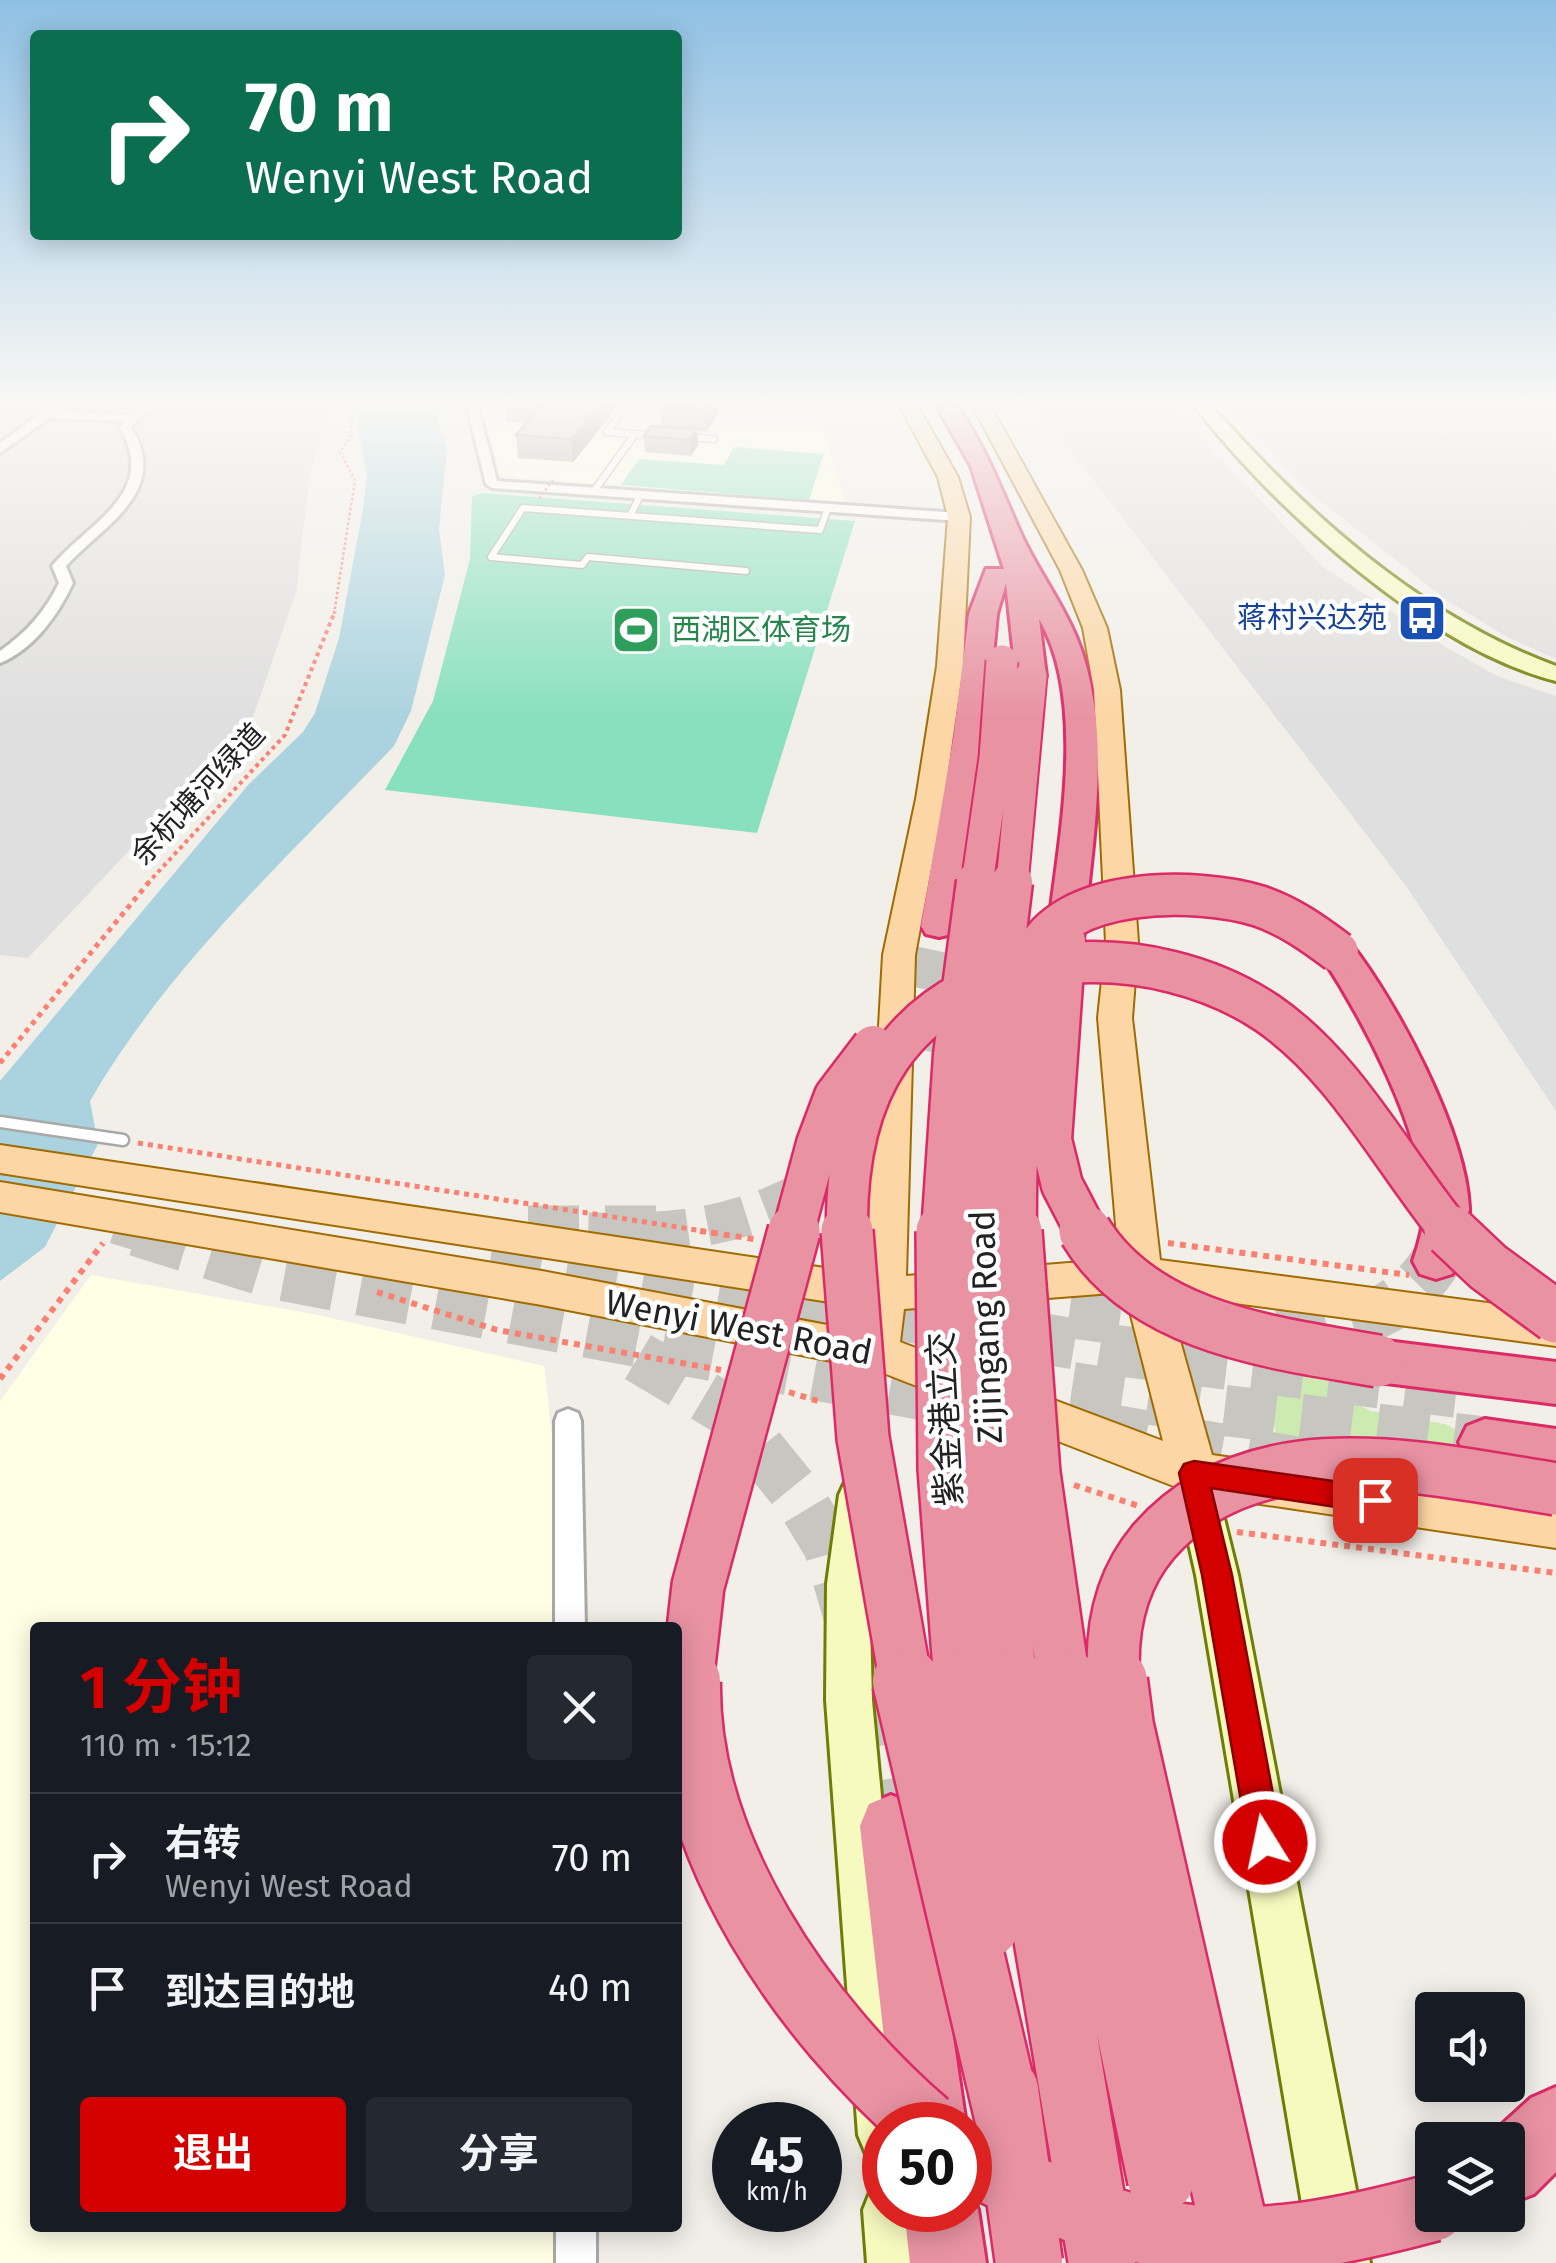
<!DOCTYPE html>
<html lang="zh">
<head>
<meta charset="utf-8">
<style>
	body { margin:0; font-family:"Fira Sans","Noto Sans SC",sans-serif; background:#242831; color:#f1f3f6; height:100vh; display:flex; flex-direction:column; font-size:38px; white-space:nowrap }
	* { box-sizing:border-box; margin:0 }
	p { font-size:32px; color:#9ea1a6 }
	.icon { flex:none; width:55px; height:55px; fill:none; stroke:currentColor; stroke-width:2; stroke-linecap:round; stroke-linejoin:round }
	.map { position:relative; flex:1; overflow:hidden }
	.details { position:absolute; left:30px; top:1622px; width:652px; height:610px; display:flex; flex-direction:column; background:#171b24; border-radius:10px; box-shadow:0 5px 25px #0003 }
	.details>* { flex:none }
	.banner { position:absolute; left:30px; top:30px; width:652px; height:210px; border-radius:10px; box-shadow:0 5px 25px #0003; background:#0b6e4f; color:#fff; overflow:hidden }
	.fabs { position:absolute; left:1415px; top:1992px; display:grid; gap:20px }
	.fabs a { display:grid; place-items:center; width:110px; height:110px; border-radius:10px; background:#171b24; box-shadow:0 5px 25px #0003; font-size:50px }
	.speed { position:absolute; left:712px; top:2102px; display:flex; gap:20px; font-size:50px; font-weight:700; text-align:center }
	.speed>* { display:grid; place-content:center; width:130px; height:130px; border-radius:50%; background:#171b24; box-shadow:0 5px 25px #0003; line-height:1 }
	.speed small { font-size:25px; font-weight:400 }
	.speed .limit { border:15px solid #d22; background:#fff; color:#111 }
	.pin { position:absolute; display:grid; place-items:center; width:85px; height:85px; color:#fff; margin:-42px; border-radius:20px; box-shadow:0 5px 15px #0006 }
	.me { position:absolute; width:110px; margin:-55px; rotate:350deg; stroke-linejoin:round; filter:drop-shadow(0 0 8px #0008) }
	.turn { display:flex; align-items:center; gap:35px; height:210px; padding:0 50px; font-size:45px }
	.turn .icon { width:130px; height:130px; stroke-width:2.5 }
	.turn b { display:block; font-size:70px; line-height:85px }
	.round { display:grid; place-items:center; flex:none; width:105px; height:105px; border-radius:10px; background:#242831 }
	.headline { display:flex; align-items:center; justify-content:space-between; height:170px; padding:0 50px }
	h1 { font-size:60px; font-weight:700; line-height:75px; color:#d40000 }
	.cta { display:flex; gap:20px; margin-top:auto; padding:20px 50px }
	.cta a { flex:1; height:115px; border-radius:10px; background:#d40000; color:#fff; font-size:40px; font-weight:700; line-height:115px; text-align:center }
	.cta a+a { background:#242831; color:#f1f3f6 }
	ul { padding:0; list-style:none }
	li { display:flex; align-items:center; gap:30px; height:130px; padding:0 50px; border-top:2px solid #363941 }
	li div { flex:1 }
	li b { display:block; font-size:38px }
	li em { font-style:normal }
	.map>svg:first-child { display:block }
	.residential { fill:#e0dfdf }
	.commercial { fill:#f2dad9 }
	.education { fill:#ffffe5 }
	.grass { fill:#cdebb0 }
	.pitch { fill:#88e0be }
	.water { fill:#aad3df }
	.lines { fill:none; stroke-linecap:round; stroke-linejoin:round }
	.highway-tunnel-far2 { stroke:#c8c6c1; stroke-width:40; stroke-dasharray:40 20; stroke-linecap:butt }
	.highway-tunnel-far1 { stroke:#c8c6c1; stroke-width:51; stroke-dasharray:51 26; stroke-linecap:butt }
	.highway-tunnel { stroke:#c8c6c1; stroke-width:66; stroke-dasharray:66 34; stroke-linecap:butt }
	.lane-far1-casing { stroke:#a9a9a9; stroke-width:9 }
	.lane-casing { stroke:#a9a9a9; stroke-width:15 }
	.street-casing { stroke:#a9a9a9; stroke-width:6 }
	.secondary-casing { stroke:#707d05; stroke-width:6 }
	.primary-casing { stroke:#a06b00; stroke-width:4 }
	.highway-casing { stroke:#dc2a67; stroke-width:6 }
	.path-far3 { stroke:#fa8072; stroke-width:2.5; stroke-dasharray:2.5 2.5; stroke-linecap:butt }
	.path-far2 { stroke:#fa8072; stroke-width:4; stroke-dasharray:4 4; stroke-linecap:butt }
	.path-far1 { stroke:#fa8072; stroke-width:5; stroke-dasharray:5 5; stroke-linecap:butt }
	.path { stroke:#fa8072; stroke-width:6; stroke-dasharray:6 6; stroke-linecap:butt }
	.lane-far1 { stroke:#fff; stroke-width:6 }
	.lane { stroke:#fff; stroke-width:10 }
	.street { fill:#fff; fill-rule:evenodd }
	.secondary { fill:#f7fabf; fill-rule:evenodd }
	.primary { fill:#fcd6a4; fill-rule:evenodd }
	.highway { fill:#e892a2; fill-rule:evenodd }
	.highway-bridge-far3-casing { stroke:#dc2a67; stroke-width:35; stroke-linecap:butt }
	.highway-bridge-far2-casing { stroke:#dc2a67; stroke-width:45; stroke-linecap:butt }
	.highway-bridge-far1-casing { stroke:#dc2a67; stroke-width:56; stroke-linecap:butt }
	.highway-bridge-casing { stroke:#dc2a67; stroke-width:71; stroke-linecap:butt }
	.path-bridge { stroke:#fa8072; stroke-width:2.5; stroke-dasharray:2.5 2.5; stroke-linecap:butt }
	.highway-bridge-far3 { stroke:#e892a2; stroke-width:31 }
	.highway-bridge-far2 { stroke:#e892a2; stroke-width:40 }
	.highway-bridge-far1 { stroke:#e892a2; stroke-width:51 }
	.highway-bridge { stroke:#e892a2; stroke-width:66 }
	.wall { fill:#aba49e }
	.shaded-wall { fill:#8b8681 }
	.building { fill:#c7bfb8; stroke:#8b8681; stroke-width:2.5 }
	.route { fill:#d40000; stroke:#8a0000; stroke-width:2.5 }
	.labels { text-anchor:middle; stroke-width:9; stroke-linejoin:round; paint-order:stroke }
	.far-transit-label { font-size:30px; fill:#164399; stroke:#fff; text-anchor:end }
	.far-leisure-label { font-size:30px; fill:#27864d; stroke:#fff; text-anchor:start }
	.far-street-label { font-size:30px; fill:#222; stroke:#fff }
	.street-label { font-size:35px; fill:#222; stroke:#fff }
</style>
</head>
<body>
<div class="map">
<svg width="1556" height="2263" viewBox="0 0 1556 2263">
	<rect width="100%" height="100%" fill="#f2efe9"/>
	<path class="residential" d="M 0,403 L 55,403 L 0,444 Z
		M 67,403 L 330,403 L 310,473 L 296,592 L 252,720 L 28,958 L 0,955 L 0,453 Z
		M 1034,403 L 1169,403 L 1323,567 L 1446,647 L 1499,677 L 1556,696 L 1556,1111 L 1406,886 Z
		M 1231,410 L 1556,447 L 1556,659 L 1507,637 L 1448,601 L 1310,493 Z"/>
	<path class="commercial" d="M 1223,403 L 1556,403 L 1556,447 L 1231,410 Z"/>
	<path class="education" d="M 479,403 L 816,403 L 846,504 L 501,476 Z
		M 91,1275 L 313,1314 L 544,1366 L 552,1437 L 553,1627 L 35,1628 L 35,2228 L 557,2228 L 557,2263 L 0,2263 L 0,1401 Z"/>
	<path class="grass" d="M 1252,1344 L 1372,1379 L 1355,1386 L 1340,1386 L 1343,1398 L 1371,1411 L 1445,1424 L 1556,1478 L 1278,1440 Z"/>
	<path class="pitch" d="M 734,447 L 824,454 L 809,500 L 621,485 L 639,459 L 724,465 Z
		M 482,493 L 855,521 L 757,833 L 385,790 L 433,701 L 470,559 L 472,497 Z"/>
	<path class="water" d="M 361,403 L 437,403 L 437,418 L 447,449 L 439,529 L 445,575 L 411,711 L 394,746 C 287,858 168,966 90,1101 L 98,1144 L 45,1247 L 0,1281 L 0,1081 L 249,784 L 303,732 L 315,713 L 339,638 L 363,509 L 367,475 L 357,424 Z"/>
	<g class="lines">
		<path class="highway-tunnel-far2" d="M 913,1048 L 939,926
			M 116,1224 L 145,1233
			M 528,1231 C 642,1234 729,1241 829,1176"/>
		<path class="highway-tunnel-far1" d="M 137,1231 L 275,1274 L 972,1404
			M 528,1231 L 674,1231
			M 492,1249 L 1112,1350 L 1471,1394
			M 993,1302 L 1190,1329
			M 1276,1333 C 1340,1331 1400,1318 1436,1261
			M 638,1357 L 730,1412 L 799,1497 L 829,1547 L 868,1683
			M 996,1376 L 1221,1410 L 1485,1442
			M 1096,1427 L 1302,1463"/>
		<path class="highway-tunnel" d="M 868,1681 L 891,1826"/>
		<g class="lane-far1-casing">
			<path id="lane-far1" d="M 635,403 L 626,406 L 607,432 L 660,436
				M 683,437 L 714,439
				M 594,491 L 635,434
				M 630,516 L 641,494
				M 746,571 L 588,557 L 582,565 L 491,557 L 523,508 L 820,530 L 828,508"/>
		</g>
		<g class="lane-casing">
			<path id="lane" d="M 0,1122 L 123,1140"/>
		</g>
		<g class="street-casing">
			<path id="street" d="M 55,403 L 65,405 L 58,411 L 131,415 C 142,404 158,403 174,403 L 145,413 L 131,427 C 172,492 101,527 66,566 L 73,583 C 58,615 34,649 0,663 L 0,651 C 26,633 45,612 59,583 L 52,566 C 85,525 161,493 119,427 L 124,421 L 49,418 L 0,453 L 0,443 Z
				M 466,403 L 477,403 L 497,481 L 959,513 L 965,517 L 959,521 L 492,488 L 486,484 Z
				M 568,1409 L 578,1413 L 581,1421 L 585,1628 L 555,1628 L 555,1421 L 558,1413 Z
				M 556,2228 L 596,2228 L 596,2263 L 556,2263 Z"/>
		</g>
		<g class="secondary-casing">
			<path id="secondary" d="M 1192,403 L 1209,403 C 1305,512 1418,615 1556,666 L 1556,681 C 1428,649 1271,506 1192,403 Z
				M 1196,1468 L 1210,1473 L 1216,1486 L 1238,1575 L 1370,2263 L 1312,2263 L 1196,1575 L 1176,1486 L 1182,1473 Z
				M 859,1477 L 873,1482 L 879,1495 L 869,1584 L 872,1700 L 912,2125 L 885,2125 L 885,2162 L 866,2154 L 858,2135 L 826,1700 L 827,1584 L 839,1495 L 845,1482 Z
				M 885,2184 L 885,2210 L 919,2210 L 925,2263 L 867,2263 L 863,2210 L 871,2190 Z"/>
		</g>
		<g class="primary-casing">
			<path id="primary" d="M 898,403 L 916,403 L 958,477 L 970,517 L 963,666 L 944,799 L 915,955 L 906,1276 L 1119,1259 L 1098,1018 L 1106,942 L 1094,690 L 1083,628 L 1060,570 L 971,403 L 989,403 L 1082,570 L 1107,628 L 1120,690 L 1138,942 L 1132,1018 L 1160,1260 L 1556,1312 L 1556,1346 L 1167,1294 L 1212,1455 L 1556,1504 L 1556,1548 L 1194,1494 L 873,1369 L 542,1305 L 0,1212 L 0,1182 L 542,1271 L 859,1331 L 862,1307 L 0,1173 L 0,1145 L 865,1274 L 883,955 L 916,799 L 937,666 L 948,517 L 938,477 ZM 1125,1292 L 1163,1441 L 900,1342 L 904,1309 Z"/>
		</g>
		<g class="highway-casing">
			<path id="highway" d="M 935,403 L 955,403 C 984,444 1000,486 1020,532 C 1036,568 1062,602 1077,639 C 1115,732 1091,845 1083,941 L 1078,949 L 1065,953 L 1052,949 L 1047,941 C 1057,847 1089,704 1039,619 L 1046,676 L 1041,682 L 1021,682 L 1016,676 L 1006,583 L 997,614 L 985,740 L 957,926 L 952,934 L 939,937 L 926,934 L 921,926 L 953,740 L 969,614 L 986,569 L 1004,569 L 971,466 Z
				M 1338,940 L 1351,944 C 1397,1003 1466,1132 1469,1208 C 1470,1231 1463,1253 1452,1274 L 1436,1279 L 1420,1274 L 1413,1261 C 1419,1244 1424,1226 1424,1208 C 1424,1131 1361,1016 1319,952 L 1325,944 Z
				M 1378,1340 L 1556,1362 L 1556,1404 L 1378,1382 L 1361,1375 L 1353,1361 L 1361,1347 Z
				M 1485,1419 L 1556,1429 L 1556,1475 L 1485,1465 L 1467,1458 L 1459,1442 L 1467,1426 Z
				M 891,1795 L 913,1804 L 922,1826 L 966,2125 L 894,2125 L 860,1826 L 869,1804 Z
				M 1556,2087 L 1556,2172 L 1534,2194 L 1508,2204 L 1508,2140 L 1485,2140 L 1531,2098 Z
				M 970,2191 L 978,2210 L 986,2263 L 910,2263 L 904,2210 L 970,2210 Z"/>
		</g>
		<path class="path-far3" d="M 334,614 L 355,480 L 340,452 L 350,437 L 354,403"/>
		<path class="path-far2" d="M 147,884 L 285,735 L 335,611"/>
		<path class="path-far1" d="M 0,1063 L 149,882
			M 138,1143 L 716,1233"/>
		<path class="path" d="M 700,1231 L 754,1239
			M 1168,1243 L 1409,1275
			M 377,1292 L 497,1330 L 721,1370
			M 0,1379 L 103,1243
			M 789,1392 L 821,1402
			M 1074,1485 L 1139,1506
			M 1237,1532 L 1556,1573"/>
		<use href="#lane-far1" class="lane-far1"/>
		<use href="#lane" class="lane"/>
		<use href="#street" class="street"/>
		<use href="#secondary" class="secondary"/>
		<use href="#primary" class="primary"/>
		<use href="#highway" class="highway"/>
		<g class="highway-bridge-far3-casing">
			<path id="highway-bridge-far3" d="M 977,884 L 995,758 L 1002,661
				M 1012,884 L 1031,676"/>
		</g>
		<g class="highway-bridge-far2-casing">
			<path id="highway-bridge-far2" d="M 1065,941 L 1051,1140 L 1062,1185 L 1087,1233
				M 793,1233 L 817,1144 L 835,1096 L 873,1046
				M 847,1233 C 846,1173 855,1109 889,1059 C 970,940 1155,938 1267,1013 C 1346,1067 1392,1160 1452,1233
				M 942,1233 L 954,1055 L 977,882
				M 980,1233 L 988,1077 L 1012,882
				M 1016,1233 C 1015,1167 1019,1101 1024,1035 C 1026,1011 1024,982 1032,960 C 1059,885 1198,887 1259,906 C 1289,916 1314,934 1338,952"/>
		</g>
		<g class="highway-bridge-far1-casing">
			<path id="highway-bridge-far1" d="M 847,1231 L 863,1438 L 906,1683
				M 942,1231 L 944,1469 L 960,1683
				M 980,1231 L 990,1475 L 1011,1683
				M 1016,1231 L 1034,1473 L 1064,1683
				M 1085,1231 C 1144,1329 1276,1343 1378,1361
				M 1450,1231 L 1488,1267 L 1556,1317
				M 687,1683 L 698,1586 L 794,1231
				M 1114,1683 C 1110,1631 1119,1582 1154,1541 C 1255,1426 1424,1468 1556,1489"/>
		</g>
		<g class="highway-bridge-casing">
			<path id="highway-bridge" d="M 687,1681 C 684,1849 804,2020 926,2125
				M 906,1681 L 1008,2116
				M 960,1681 L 986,1925
				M 1011,1681 L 1036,1871 L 1102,2263
				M 1064,1681 L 1112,1945 L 1161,2179
				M 1114,1681 L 1120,1727 L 1242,2263
				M 1005,2090 L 1029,2263
				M 970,2159 C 1146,2254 1240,2260 1432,2208"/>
		</g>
		<path class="path-bridge" d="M 539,498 L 555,478"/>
		<use href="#highway-bridge-far3" class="highway-bridge-far3"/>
		<use href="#highway-bridge-far2" class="highway-bridge-far2"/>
		<use href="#highway-bridge-far1" class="highway-bridge-far1"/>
		<use href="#highway-bridge" class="highway-bridge"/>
	</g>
	<path class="wall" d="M 505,403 L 617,403 L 617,407 L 573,462 L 518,458 L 516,435 L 526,423 L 507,422 Z
		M 717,403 L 718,414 L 706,432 L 697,431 L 698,445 L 691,456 L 645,452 L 644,436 L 662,427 L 660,406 Z
		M 720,403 L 779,403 L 776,408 Z"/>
	<path class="shaded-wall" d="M 601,403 L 617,403 L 617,407 L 573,462 L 571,439 Z
		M 709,403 L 717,403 L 718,414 L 706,432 L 706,408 Z
		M 697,429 L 698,445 L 691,456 L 690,440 Z"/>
	<path class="building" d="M 544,403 L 601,403 L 571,439 L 516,435 Z
		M 663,403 L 709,403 L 706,408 L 660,406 Z
		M 651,426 L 697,429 L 690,440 L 644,436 Z"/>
	<linearGradient id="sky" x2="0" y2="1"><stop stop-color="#8fc0e4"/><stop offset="0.56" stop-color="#f9f8f5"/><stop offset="1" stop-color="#f9f8f5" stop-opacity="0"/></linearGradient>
	<rect width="1556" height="720" fill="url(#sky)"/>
	<path class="route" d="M 1194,1461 L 1375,1487 L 1385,1491 L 1389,1500 L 1385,1509 L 1375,1513 L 1211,1488 L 1232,1575 L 1282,1842 L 1277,1854 L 1265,1859 L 1253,1854 L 1248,1842 L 1202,1575 L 1179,1473 L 1184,1464 Z"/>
	<defs>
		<g id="bus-square" transform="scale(2.5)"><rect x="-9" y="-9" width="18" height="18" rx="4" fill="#1a4fb4" stroke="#fff"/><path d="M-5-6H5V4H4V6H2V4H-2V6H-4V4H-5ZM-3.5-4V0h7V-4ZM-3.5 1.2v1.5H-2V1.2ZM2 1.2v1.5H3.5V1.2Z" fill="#fff"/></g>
		<g id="stadium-square" transform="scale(2.5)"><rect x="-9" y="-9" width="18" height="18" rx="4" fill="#2e9e5b" stroke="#fff"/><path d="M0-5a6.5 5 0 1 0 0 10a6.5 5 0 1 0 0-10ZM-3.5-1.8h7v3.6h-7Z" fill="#fff"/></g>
	</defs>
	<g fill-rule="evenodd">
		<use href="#bus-square" x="1422" y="618"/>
		<use href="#stadium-square" x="636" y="630"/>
	</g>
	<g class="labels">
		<g class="far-transit-label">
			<text x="1387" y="628">蒋村兴达苑</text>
		</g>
		<g class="far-leisure-label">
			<text x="671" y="640">西湖区体育场</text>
		</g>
		<g class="far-street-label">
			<text transform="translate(198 794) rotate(-47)" y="10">余杭塘河绿道</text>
		</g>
		<g class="street-label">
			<text transform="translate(739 1327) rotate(11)" y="12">Wenyi West Road</text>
			<text transform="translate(986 1327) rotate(-92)" y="12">Zijingang Road</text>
			<text transform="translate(945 1419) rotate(-93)" y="12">紫金港立交</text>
		</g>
	</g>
</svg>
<div class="fabs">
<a><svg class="icon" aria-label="sound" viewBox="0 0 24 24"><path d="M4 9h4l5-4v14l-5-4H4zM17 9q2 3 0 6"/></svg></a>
<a><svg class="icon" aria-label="layers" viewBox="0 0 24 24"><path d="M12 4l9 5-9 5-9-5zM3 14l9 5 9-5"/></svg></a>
</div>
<div class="speed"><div>45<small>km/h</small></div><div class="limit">50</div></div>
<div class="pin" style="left:1375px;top:1500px;background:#d93025"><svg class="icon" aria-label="arrive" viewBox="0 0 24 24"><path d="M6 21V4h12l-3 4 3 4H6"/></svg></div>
<svg class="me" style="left:1265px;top:1842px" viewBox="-20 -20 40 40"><circle r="17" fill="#d40000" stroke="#fff" stroke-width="3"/><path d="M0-11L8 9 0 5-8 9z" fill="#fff"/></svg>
<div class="banner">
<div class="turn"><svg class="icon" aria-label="right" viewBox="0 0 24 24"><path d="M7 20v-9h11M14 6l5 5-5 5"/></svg><div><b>70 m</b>Wenyi West Road</div></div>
</div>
<section class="details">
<div class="headline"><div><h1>1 分钟</h1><p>110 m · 15:12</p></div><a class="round"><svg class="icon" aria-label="close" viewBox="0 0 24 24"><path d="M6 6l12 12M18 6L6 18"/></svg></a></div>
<ul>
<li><svg class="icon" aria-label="right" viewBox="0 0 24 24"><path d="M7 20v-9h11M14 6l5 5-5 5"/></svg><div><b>右转</b><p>Wenyi West Road</p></div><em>70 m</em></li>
<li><svg class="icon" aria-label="arrive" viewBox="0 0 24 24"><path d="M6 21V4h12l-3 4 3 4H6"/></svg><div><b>到达目的地</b></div><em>40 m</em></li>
</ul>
<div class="cta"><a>退出</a><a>分享</a></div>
</section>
</div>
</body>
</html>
